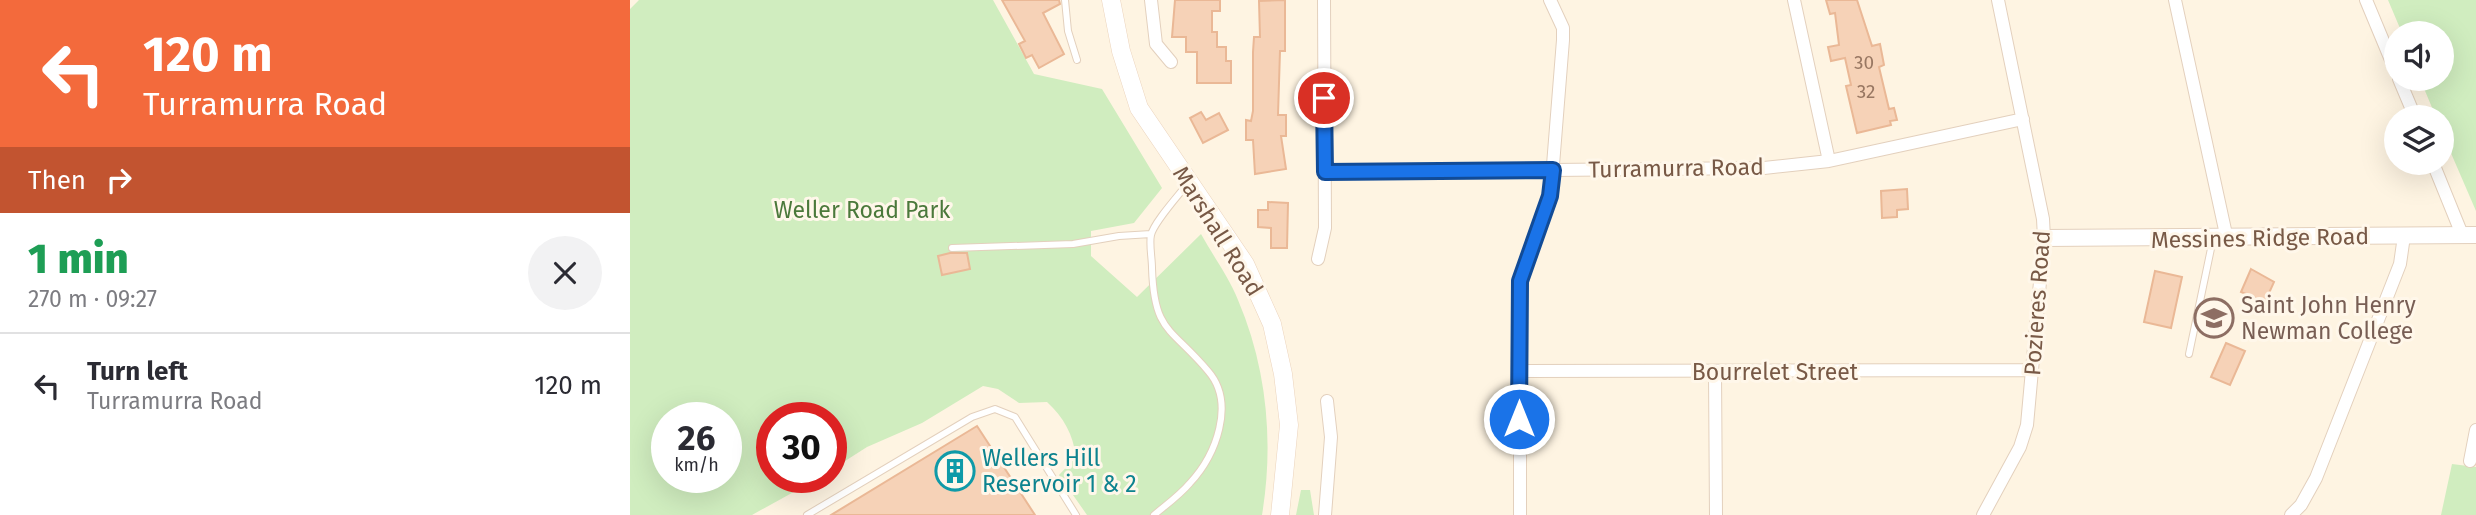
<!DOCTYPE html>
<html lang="en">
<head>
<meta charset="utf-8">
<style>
	body { margin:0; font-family:"Fira Sans",sans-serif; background:#f2f2f3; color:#2b2b33; height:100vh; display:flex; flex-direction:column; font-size:26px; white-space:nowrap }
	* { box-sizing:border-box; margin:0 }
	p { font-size:23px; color:#7c7c81 }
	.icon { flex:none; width:38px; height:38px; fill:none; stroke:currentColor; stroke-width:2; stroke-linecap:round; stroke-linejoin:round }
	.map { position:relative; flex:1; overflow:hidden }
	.panel { display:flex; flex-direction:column; background:#fff; width:630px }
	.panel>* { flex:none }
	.hud { background:#f36a3c; color:#fff; overflow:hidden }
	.buttons { position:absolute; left:1754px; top:21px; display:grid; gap:14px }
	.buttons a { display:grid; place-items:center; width:70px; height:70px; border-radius:50%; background:#fff; box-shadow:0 7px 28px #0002; font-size:35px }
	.speed { position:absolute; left:21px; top:402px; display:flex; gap:14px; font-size:35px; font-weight:700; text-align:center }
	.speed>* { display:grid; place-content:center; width:91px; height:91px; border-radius:50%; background:#fff; box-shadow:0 7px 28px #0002; line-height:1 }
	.speed small { font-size:18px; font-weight:400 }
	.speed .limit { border:10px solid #d22; background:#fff; color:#111 }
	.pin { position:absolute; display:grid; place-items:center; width:60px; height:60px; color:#fff; margin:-30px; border:4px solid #fff; border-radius:50%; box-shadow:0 2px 7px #0007 }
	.me { position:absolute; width:77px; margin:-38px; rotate:0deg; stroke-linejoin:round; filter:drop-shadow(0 0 5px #0008) }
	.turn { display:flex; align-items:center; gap:24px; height:147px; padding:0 28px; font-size:32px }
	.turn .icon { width:91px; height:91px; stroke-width:2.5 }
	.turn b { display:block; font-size:49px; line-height:60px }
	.then { display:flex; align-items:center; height:66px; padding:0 28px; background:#0003; gap:14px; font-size:26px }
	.round { display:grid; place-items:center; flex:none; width:74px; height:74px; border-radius:37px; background:#f2f2f3 }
	.overview { display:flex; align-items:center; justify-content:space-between; height:119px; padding:0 28px }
	h1 { font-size:42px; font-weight:800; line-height:52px; color:#1e9e55 }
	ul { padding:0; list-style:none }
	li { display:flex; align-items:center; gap:21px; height:105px; padding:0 28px; border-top:2px solid #e1e1e2 }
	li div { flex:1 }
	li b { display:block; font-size:26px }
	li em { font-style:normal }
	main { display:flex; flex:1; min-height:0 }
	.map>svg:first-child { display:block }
	.green { fill:#d0edbf; fill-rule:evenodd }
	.building { fill:#f6d2b7; stroke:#eab896; stroke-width:2 }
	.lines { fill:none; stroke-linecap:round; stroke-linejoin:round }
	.service-casing { stroke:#e3d0bd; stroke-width:8 }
	.minor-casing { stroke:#e3d0bd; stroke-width:14 }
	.tertiary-casing { stroke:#e3d0bd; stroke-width:18 }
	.secondary-casing { stroke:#ebd3bc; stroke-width:19 }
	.service { stroke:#fff; stroke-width:6 }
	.minor { stroke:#fff; stroke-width:12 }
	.tertiary { stroke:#fff; stroke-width:16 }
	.secondary { stroke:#fff; stroke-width:18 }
	.route-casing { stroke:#114b97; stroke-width:18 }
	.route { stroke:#1a73e8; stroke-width:12 }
	.labels { text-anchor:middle; stroke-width:6; stroke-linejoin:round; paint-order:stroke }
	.number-label { font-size:19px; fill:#987762 }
	.street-label { font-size:23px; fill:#785946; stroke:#fff7ea }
	.park-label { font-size:23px; fill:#4b793b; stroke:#fff7ea }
	.education-label { font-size:23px; fill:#785e54; stroke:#fff7ea; text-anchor:start }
	.culture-label { font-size:23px; fill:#0d838f; stroke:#fff7ea; text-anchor:start }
</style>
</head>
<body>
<main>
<section class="panel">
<div class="hud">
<div class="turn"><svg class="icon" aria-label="left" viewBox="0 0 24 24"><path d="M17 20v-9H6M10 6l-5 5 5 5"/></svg><div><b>120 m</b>Turramurra Road</div></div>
<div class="then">Then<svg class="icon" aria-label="right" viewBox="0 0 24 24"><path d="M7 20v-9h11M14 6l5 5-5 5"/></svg></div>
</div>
<div class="overview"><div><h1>1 min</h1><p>270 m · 09:27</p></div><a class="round"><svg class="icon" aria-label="close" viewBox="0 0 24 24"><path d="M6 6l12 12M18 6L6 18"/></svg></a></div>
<ul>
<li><svg class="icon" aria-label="left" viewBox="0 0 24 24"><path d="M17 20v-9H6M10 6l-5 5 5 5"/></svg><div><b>Turn left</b><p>Turramurra Road</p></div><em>120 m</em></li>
</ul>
</section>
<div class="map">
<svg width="1846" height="515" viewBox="0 0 1846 515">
	<rect width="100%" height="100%" fill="#fef4e2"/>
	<path class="green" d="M 9,0 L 363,0 L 404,74 L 472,89 L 532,188 L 504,223 L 461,231 L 461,256 L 507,297 L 571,234 C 583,256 599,277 608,300 C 637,368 644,442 632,515 L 457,515 L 429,475 L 446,457 C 443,434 434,418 417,402 L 389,403 L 368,389 L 353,386 L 292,423 L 237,447 L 201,470 L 201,418 L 142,418 L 142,478 L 189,478 L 122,515 L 0,515 L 0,9 ZM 37,418 L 96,418 L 96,478 L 37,478 Z
		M 1758,0 L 1846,0 L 1846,211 L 1811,130 L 1811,117 L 1806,117 L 1790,79 L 1811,79 L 1811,33 L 1772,33 Z
		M 1822,464 L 1846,467 L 1846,515 L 1811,515 Z
		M 671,490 L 680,490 L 684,515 L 666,515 Z"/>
	<path class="building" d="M 372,0 L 429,0 L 430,4 L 413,13 L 434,54 L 409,68 L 402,55 L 396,58 L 389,44 L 395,41 Z
		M 545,0 L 590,0 L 590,11 L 582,11 L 582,32 L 587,32 L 587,47 L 596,47 L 596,61 L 601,61 L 601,83 L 567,83 L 567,52 L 556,52 L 556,37 L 542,37 Z
		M 655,0 L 655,51 L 650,51 L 648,115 L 656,115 L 656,136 L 651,136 L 656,169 L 625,174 L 623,140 L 616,140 L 616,120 L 621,121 L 623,111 L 623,52 L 624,37 L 630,37 L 629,1 Z
		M 1196,0 L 1227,0 L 1242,46 L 1250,44 L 1254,65 L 1249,67 L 1259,109 L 1264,108 L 1267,120 L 1260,121 L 1261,125 L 1227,133 L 1216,86 L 1221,85 L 1215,58 L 1201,61 L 1198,47 L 1209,45 L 1205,13 L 1200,14 Z
		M 571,112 L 576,120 L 589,113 L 598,130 L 573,143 L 560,118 Z
		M 1277,189 L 1278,209 L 1267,210 L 1267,217 L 1252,218 L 1251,191 Z
		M 638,202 L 658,203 L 657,248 L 641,248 L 641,228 L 628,227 L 628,210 L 638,210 Z
		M 320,253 L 337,253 L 340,269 L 312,275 L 308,256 Z
		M 1621,269 L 1644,282 L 1635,302 L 1611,292 Z
		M 1525,271 L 1552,277 L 1541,328 L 1514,322 Z
		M 1596,343 L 1615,351 L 1600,385 L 1581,377 Z
		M 347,426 L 405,515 L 201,515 Z"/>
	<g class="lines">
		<g class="service-casing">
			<path id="service" d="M 435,0 L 438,31 L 447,60
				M 322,248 L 443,244 L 489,236 L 521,234
				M 1559,354 L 1583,239
				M 177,515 L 342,417 L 365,409 L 385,417 L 446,515
				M 524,515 C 536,505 550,495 560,483 C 586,455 606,403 578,371 C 541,327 524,333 522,268 C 522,258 519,244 521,235 C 524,222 549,195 558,183"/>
		</g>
		<g class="minor-casing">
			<path id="minor" d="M 521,0 L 526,44 L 541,62
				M 1164,0 L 1199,161
				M 1545,0 L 1597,239
				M 1736,0 L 1766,72
				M 1769,79 L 1785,117
				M 1803,163 L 1833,237
				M 695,172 L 1134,168 L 1199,161 L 1393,119
				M 688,259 L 695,228 L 694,0
				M 889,371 L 1402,370
				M 1085,372 L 1086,515
				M 1840,461 L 1846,430
				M 695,515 L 701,437 L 697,401
				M 890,515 L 890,281 L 921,190 L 933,40 L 933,28 L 920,0
				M 1353,515 L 1390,447 L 1397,425 L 1414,238 L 1413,219 L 1368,0
				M 1661,515 L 1671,505 L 1686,478 L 1770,264 L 1774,236"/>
		</g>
		<g class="tertiary-casing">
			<path id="tertiary" d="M 1414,238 L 1846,235"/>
		</g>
		<g class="secondary-casing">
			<path id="secondary" d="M 481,0 L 491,51 L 509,108 L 615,264 L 642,324 L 653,374 L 659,425 L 650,515"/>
		</g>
		<use href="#service" class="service"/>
		<use href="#minor" class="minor"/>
		<use href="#tertiary" class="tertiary"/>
		<use href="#secondary" class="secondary"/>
	</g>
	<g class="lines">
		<g class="route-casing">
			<path id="route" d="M 694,98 L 695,172 L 923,170 L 920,196 L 890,281 L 889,419"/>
		</g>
		<use href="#route" class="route"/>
	</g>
	<defs>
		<g id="university-ring" transform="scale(2.0125)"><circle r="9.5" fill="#fff7ea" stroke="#8d6e63" stroke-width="1.5"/><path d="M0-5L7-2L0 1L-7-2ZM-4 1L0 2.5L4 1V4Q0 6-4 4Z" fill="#8d6e63"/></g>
		<g id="building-ring" transform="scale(2.0125)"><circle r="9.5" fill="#fff7ea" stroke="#0f9aa8" stroke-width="1.5"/><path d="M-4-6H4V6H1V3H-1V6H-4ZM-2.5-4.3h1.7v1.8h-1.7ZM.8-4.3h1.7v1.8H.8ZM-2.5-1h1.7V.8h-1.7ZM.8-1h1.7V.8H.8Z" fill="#0f9aa8"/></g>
	</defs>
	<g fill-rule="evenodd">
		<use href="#university-ring" x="1584" y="318"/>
		<use href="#building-ring" x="325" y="471"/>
	</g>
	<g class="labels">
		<g class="number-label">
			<text x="1234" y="69">30</text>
			<text x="1236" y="98">32</text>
		</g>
		<g class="street-label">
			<text transform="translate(1046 168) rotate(-1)" y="8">Turramurra Road</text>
			<text transform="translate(588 231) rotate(58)" y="8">Marshall Road</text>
			<text transform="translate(1630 238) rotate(-1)" y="8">Messines Ridge Road</text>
			<text transform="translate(1407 303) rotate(-86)" y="8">Pozieres Road</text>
			<text x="1145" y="380">Bourrelet Street</text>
		</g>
		<g class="park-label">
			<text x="232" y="218">Weller Road Park</text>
		</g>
		<g class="education-label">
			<text x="1611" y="313">Saint John Henry<tspan x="1611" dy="26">Newman College</tspan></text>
		</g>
		<g class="culture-label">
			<text x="352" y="466">Wellers Hill<tspan x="352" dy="26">Reservoir 1 &amp; 2</tspan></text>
		</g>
	</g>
</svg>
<div class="buttons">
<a><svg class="icon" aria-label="sound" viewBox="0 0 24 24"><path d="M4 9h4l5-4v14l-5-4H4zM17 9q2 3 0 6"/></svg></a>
<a><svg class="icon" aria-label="layers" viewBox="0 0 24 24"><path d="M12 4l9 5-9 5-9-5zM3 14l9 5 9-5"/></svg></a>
</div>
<div class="speed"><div>26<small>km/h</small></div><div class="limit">30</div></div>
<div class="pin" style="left:694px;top:98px;background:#d93025"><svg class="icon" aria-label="arrive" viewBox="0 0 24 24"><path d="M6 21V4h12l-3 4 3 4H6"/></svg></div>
<svg class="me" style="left:889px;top:419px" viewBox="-20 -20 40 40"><circle r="17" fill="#1a73e8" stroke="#fff" stroke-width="3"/><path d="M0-11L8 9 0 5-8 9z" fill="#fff"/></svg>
</div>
</main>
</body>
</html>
